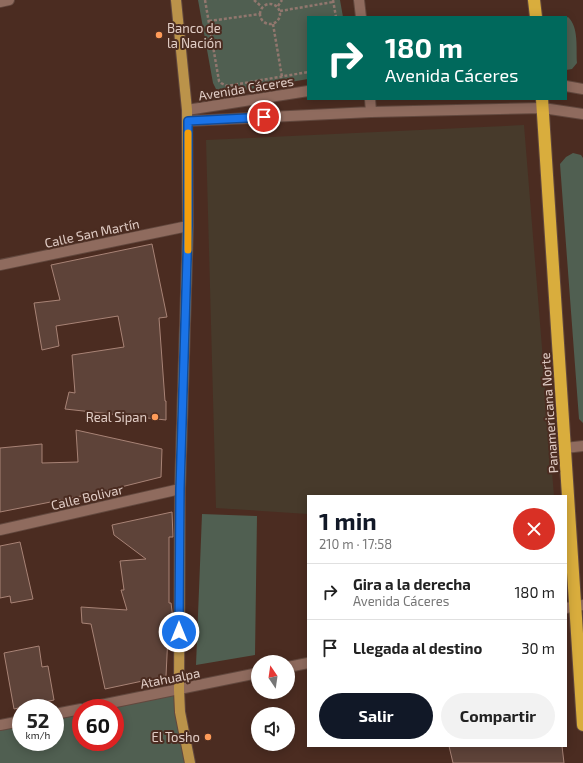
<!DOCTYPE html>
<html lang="es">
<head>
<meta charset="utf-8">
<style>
	body { margin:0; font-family:"Exo 2",sans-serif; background:#f2f2f2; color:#222; height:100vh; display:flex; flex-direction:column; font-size:15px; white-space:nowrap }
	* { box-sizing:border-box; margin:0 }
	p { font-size:13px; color:#767676 }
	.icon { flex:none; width:22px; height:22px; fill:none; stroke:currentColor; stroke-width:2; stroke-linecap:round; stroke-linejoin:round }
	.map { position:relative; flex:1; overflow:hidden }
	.details { position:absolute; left:307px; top:495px; width:260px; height:252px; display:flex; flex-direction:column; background:#fff; border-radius:0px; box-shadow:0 2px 10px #0003 }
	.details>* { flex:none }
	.guide { position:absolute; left:307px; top:16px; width:260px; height:84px; border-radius:0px; box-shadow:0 2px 10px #0003; background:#00695c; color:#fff; overflow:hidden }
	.needle { width:26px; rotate:347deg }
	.tools { position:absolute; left:251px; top:655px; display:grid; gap:8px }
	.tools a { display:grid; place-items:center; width:44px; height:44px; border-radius:50%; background:#fff; box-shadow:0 2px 10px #0003; font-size:20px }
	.speed { position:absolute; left:12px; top:699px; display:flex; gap:8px; font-size:20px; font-weight:700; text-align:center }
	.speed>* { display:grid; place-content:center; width:52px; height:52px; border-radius:50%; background:#fff; box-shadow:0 2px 10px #0003; line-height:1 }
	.speed small { font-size:10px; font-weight:400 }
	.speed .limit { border:6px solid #d22; background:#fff; color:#111 }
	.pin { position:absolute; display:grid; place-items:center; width:34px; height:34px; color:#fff; margin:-17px; border:2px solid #fff; border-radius:50%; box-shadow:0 1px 4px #0007 }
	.me { position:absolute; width:44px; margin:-22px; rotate:0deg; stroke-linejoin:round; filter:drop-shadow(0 0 3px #0008) }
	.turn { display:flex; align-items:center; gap:14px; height:84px; padding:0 12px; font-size:18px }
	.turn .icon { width:52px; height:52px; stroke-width:2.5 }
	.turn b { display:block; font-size:28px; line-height:34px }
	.round { display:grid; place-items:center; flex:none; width:42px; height:42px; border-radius:21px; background:#f2f2f2 }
	.summary { display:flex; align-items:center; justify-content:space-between; height:68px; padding:0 12px }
	h1 { font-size:24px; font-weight:700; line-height:30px; color:#111827 }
	.button { display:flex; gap:8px; margin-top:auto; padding:8px 12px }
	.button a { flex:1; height:46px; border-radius:24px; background:#111827; color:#fff; font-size:16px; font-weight:700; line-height:46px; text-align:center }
	.button a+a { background:#f2f2f2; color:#222 }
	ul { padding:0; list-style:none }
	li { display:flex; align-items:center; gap:12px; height:56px; padding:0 12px; border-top:1px solid #e0e0e0 }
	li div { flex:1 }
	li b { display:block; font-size:15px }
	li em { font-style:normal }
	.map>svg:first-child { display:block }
	.education { fill:#473a2b }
	.green { fill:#505f51 }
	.building { fill:#5e4339; stroke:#a88376 }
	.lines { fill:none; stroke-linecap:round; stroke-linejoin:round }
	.minor-casing { stroke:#62483e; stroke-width:12 }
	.major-casing { stroke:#62483e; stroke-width:12 }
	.highway-casing { stroke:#62483e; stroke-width:14 }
	.path { stroke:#91776e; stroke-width:2.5; stroke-dasharray:3 2; stroke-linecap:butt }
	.minor { stroke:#8f6b5e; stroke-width:10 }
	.major { stroke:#bb934a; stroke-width:10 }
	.highway { stroke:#d9ad3d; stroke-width:12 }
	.route-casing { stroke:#114b97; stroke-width:10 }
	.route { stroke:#1a73e8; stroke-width:7 }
	.slow { stroke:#f59e0b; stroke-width:7 }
	.poi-dot { fill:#fe9b59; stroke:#4b2c21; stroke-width:1.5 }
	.labels { text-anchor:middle; stroke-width:4; stroke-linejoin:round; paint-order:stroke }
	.poi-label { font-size:13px; fill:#e1cdc6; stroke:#4b2c21; text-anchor:end }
	.street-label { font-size:13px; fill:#e1cdc6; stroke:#4b2c21 }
</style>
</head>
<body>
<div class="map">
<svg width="583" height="763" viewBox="0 0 583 763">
	<rect width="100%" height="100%" fill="#4b2c21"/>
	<path class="education" d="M 524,125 L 554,496 L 308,496 L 308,514 L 216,508 L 206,140 Z"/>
	<path class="green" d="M 198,0 L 340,0 L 343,17 L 308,17 L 308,79 L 227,93 L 216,89 L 213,83 Z
		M 568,17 C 579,27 576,48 577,63 L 572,69 L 566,70 L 566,18 Z
		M 573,153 L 581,155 L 583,158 L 583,423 L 579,419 L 560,164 L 566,157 Z
		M 202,514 L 257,516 L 255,655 L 196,665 Z
		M 179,690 L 190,763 L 0,763 L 0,725 L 21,721 L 21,742 L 55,742 L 55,714 L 81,709 L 81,742 L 115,742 L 115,708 L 86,708 Z"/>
	<path class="building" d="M 152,244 L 167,317 L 159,318 L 165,401 L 166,401 L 166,420 L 65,409 L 69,392 L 75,393 L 72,355 L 124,347 L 118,316 L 56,326 L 59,346 L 42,350 L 34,303 L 60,300 L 51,265 Z
		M 76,430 L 162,449 L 161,477 L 81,497 L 81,496 L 0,512 L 0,448 L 42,444 L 42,463 L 78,462 Z
		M 172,512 L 173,537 L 169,537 L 169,603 L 171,603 L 173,619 L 173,635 L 168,635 L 166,676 L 105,689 L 91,624 L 82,623 L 81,607 L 127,610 L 121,590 L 124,590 L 120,561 L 146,559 L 114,535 L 112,525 Z
		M 20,542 L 33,599 L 11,603 L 10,596 L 0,598 L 0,546 Z
		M 39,646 L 42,667 L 48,666 L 54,700 L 14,709 L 4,653 Z
		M 449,746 L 562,746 L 564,763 L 453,763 Z"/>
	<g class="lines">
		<g class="minor-casing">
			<path id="minor" d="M 359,0 L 361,17
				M 0,2 L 9,0
				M 566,86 L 583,89
				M 370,99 L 371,112
				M 187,110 L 308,91
				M 188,121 L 371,112 L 543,108 L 583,114
				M 0,265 L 188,226
				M 565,448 L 583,446
				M 0,530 L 180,489
				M 566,608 L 583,605
				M 288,667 L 308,663
				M 86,708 L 258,673
				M 55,714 L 81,709
				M 0,725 L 21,721"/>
		</g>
		<g class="major-casing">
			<path id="major" d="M 176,0 L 187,110 L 188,226 L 180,489 L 179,690 L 180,712 L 190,763"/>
		</g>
		<g class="highway-casing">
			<path id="highway" d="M 534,0 L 536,17
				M 542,99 L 583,725"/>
		</g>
		<path class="path" d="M 205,0 L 219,81 L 221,83 L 227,86 L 308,72
			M 254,0 L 262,7
			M 333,0 L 336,17
			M260 14a10 10 0 1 1 20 0a10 10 0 1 1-20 0Z
			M 278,6 L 282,0
			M 280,11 L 333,2
			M 209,21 L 260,14
			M 273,24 L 282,77"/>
		<use href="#minor" class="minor"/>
		<use href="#major" class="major"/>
		<use href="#highway" class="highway"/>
	</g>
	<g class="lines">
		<g class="route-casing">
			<path id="route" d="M 179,632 L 180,489 L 188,226 L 188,121 L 264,117"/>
		</g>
		<use href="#route" class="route"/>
		<path class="slow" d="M 188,250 L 188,133"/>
	</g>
	<g class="poi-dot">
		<circle cx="159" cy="35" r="4"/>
		<circle cx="155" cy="417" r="4"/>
		<circle cx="208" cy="737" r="4"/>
	</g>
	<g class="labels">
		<g class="poi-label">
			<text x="167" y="33" text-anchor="start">Banco de<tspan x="167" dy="15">la Nación</tspan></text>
			<text x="147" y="422">Real Sipan</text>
			<text x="200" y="742">El Tosho</text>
		</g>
		<g class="street-label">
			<text transform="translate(246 88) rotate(-9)" y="5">Avenida Cáceres</text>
			<text transform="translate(92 233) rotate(-12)" y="5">Calle San Martín</text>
			<text transform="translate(549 413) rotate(-94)" y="5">Panamericana Norte</text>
			<text transform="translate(87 497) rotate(-13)" y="5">Calle Bolivar</text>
			<text transform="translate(170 678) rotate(-11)" y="5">Atahualpa</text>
		</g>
	</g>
</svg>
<div class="tools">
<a><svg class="needle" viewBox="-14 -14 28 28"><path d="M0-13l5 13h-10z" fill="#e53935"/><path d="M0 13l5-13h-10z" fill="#767676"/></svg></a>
<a><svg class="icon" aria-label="sound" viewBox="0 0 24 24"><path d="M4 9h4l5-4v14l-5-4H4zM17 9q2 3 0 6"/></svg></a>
</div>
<div class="speed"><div>52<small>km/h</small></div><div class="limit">60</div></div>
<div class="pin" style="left:264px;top:117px;background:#d93025"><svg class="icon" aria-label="arrive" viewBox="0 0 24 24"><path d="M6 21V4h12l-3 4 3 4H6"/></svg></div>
<svg class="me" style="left:179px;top:632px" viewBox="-20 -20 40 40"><circle r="17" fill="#1a73e8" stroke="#fff" stroke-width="3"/><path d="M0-11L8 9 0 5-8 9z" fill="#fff"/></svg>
<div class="guide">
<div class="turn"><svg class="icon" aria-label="right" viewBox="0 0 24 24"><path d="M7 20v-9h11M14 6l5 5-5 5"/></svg><div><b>180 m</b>Avenida Cáceres</div></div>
</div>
<section class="details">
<div class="summary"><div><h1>1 min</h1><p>210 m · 17:58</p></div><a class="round" style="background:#d93025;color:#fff"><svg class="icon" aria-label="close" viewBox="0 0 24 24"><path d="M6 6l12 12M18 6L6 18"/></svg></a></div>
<ul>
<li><svg class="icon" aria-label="right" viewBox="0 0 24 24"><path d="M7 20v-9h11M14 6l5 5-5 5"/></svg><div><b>Gira a la derecha</b><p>Avenida Cáceres</p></div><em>180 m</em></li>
<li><svg class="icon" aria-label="arrive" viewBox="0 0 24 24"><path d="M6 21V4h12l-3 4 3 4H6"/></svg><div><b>Llegada al destino</b></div><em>30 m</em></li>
</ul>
<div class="button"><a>Salir</a><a>Compartir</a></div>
</section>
</div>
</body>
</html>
